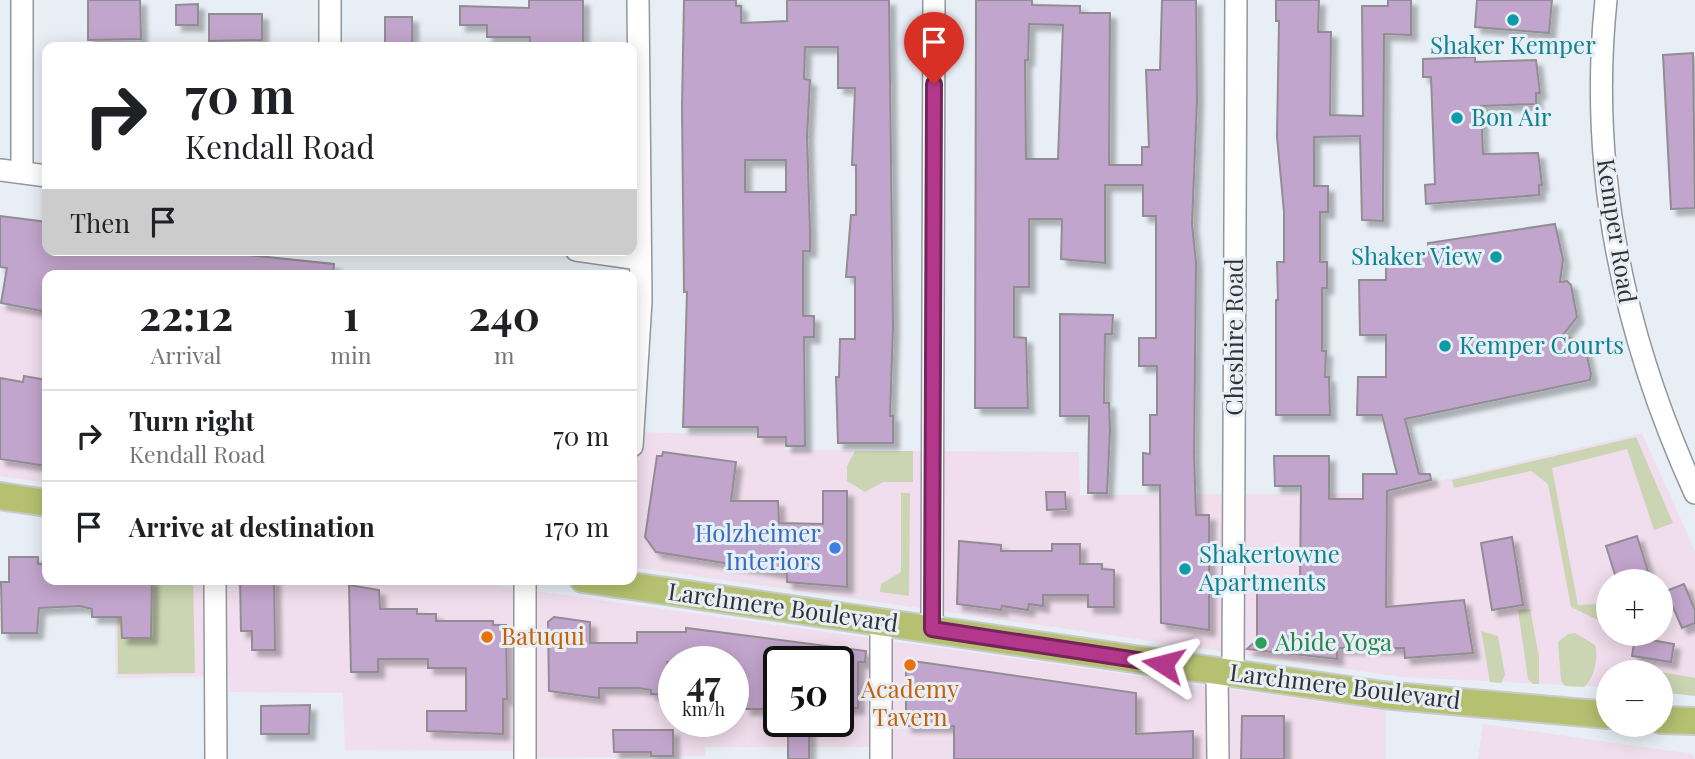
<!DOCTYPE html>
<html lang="en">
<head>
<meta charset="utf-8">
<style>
	body { margin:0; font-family:"Playfair Display",serif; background:#f6f6f6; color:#202124; height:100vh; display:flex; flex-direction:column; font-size:26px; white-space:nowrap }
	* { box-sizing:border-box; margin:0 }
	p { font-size:23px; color:#757577 }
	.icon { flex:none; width:38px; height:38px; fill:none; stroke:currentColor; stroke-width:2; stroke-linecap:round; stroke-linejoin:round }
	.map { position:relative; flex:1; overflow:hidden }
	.side { position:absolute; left:42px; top:270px; width:595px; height:315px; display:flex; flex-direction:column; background:#fff; border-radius:14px; box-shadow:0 4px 18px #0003 }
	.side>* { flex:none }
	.top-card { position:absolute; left:42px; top:42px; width:595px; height:214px; border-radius:14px; box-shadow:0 4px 18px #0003; background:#fff; color:#202124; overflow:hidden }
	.buttons { position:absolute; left:1596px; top:569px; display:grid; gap:14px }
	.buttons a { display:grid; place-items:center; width:77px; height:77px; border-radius:50%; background:#fff; box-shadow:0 4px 18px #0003; font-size:35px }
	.speed { position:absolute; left:658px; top:646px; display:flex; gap:14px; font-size:35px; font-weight:700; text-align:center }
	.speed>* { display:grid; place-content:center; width:91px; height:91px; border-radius:50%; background:#fff; box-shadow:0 4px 18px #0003; line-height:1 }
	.speed small { font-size:18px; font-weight:400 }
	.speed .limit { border:4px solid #111; border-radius:10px; background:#fff; color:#111 }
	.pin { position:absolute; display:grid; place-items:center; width:60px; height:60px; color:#fff; margin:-72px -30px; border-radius:50% 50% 50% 0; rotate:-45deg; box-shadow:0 0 7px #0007 }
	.pin .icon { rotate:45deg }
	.me { position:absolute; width:77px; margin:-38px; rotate:279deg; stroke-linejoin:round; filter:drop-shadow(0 0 5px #0008) }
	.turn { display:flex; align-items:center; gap:24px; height:147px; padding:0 28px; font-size:32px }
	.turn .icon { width:91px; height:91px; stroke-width:2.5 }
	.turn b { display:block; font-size:49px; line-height:60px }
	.then { display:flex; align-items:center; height:66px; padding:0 28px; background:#0003; gap:14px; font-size:26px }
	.eta { display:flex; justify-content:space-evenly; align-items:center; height:119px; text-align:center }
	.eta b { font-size:42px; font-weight:700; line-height:49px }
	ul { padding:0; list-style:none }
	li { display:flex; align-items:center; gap:21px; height:91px; padding:0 28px; border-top:2px solid #e0e0e0 }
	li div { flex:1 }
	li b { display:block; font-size:26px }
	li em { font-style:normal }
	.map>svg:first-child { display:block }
	.commercial { fill:#f0dded; fill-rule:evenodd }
	.green { fill:#cbd5b3 }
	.building { fill:#c2a5cc; stroke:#928d93; stroke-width:2; fill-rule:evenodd; filter:url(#shadow) }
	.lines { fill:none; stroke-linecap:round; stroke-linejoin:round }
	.minor-casing { stroke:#92979e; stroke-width:24 }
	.major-casing { stroke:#c9caca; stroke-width:30 }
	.minor { stroke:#fff; stroke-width:21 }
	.major { stroke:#b5c170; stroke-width:26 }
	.route-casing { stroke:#74245a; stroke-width:18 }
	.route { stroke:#b3388b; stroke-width:12 }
	.culture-dot { fill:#0f9aa8; stroke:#e8eef5; stroke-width:2.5 }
	.shop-dot { fill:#3f7fe0; stroke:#e8eef5; stroke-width:2.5 }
	.food-dot { fill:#e8710a; stroke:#e8eef5; stroke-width:2.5 }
	.leisure-dot { fill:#2e9e5b; stroke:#e8eef5; stroke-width:2.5 }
	.labels { text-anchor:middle; stroke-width:6; stroke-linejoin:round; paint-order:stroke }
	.culture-label { font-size:24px; fill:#0d838f; stroke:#e8eef5; text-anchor:start }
	.street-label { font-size:24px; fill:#303235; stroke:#e8eef5 }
	.shop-label { font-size:24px; fill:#366cbe; stroke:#e8eef5; text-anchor:end }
	.food-label { font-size:24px; fill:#c56008; stroke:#e8eef5; text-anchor:start }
	.leisure-label { font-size:24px; fill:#27864d; stroke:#e8eef5; text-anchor:start }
</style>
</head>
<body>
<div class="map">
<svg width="1695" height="759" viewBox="0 0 1695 759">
	<defs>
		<filter id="shadow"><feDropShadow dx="6" dy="6" stdDeviation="2" flood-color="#0004"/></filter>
	</defs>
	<rect width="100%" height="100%" fill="#e8eef5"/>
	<path class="commercial" d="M 0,306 L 47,313 L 47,483 L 0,476 Z
		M 632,432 L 784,436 L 785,450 L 1079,452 L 1080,495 L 1388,493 L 1642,433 L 1695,551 L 1695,696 L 1661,692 L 1661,672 L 1608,672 L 1608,687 L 1402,677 L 632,567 ZM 1608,581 L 1661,581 L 1661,634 L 1608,634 Z
		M 114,579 L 451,579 L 1386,711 L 1386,759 L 892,759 L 892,749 L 867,747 L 705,747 L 705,756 L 536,758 L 535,751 L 345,750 L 343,693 L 229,692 L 229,676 L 116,678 ZM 674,662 L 733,662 L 733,721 L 674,721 ZM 779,662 L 838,662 L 838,721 L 779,721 Z
		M 1483,724 L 1692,754 L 1695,759 L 1478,759 Z"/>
	<path class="green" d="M 1636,437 L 1673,523 L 1654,530 L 1627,449 L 1552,468 L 1578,605 L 1600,604 L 1598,620 L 1571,607 L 1548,484 L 1531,471 L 1454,488 L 1452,480 Z
		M 855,451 L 913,451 L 913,482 L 883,482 L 865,492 L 847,481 L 847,466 Z
		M 901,493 L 910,493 L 909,596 L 880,592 L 881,584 L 901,572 Z
		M 117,579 L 193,579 L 195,673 L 118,674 Z
		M 1530,609 L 1539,657 L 1539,684 L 1533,684 L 1528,679 L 1518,610 Z
		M 1481,631 L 1498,636 L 1505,675 L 1501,683 L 1490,682 Z
		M 1575,633 L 1595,645 C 1599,657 1594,678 1584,687 L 1565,686 L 1561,681 L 1558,642 L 1568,634 Z
		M 1622,665 L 1695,678 L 1695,696 L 1661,692 L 1661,672 L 1621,672 Z"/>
	<path class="building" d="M 88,0 L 140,0 L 141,39 L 88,40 Z
		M 529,0 L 583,0 L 583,43 L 530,43 L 530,37 L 487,37 L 487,25 L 460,25 L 460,6 L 529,8 Z
		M 684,0 L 736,0 L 736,6 L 741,6 L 741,23 L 787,21 L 787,0 L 889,0 L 893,326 L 890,416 L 893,416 L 893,443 L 838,443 L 836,377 L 839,377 L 840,339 L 855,339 L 855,277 L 846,277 L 851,215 L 856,215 L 856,165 L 852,165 L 855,88 L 838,88 L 838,47 L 805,47 L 804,79 L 810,80 L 807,137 L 810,230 L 810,251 L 803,251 L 803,316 L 814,316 L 814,337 L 804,337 L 805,446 L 786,446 L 786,437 L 758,437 L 758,427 L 683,427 L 687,292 L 684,292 L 682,107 ZM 745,160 L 786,160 L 786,192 L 745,192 Z
		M 976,0 L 1032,0 L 1032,5 L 1080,6 L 1080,13 L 1110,13 L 1109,165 L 1142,165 L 1142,147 L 1149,147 L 1146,70 L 1160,70 L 1162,0 L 1196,0 L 1197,100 L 1192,224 L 1196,262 L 1194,454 L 1196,515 L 1209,515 L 1209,630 L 1161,623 L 1160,485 L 1143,485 L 1143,453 L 1150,454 L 1150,415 L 1157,415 L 1157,366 L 1139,366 L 1139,338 L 1156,338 L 1156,216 L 1143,216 L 1143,185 L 1105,185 L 1105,263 L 1061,259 L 1062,219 L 1029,219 L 1029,287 L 1014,287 L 1014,337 L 1026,338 L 1028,408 L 975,408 ZM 1029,24 L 1063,25 L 1058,159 L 1026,159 L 1025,60 L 1028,60 Z
		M 1276,0 L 1319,0 L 1318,32 L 1331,32 L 1330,115 L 1363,116 L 1362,6 L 1388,6 L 1388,0 L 1411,0 L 1411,35 L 1384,34 L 1383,221 L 1362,220 L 1360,136 L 1314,137 L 1314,186 L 1328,186 L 1328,212 L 1320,212 L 1320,262 L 1327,262 L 1327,288 L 1322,288 L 1322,351 L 1326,351 L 1325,377 L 1329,377 L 1330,415 L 1276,415 L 1276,300 L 1278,300 L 1277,262 L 1284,262 L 1284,212 L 1277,137 L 1279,21 L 1276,21 Z
		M 1477,0 L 1552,0 L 1549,33 L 1475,27 Z
		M 198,4 L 198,25 L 176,25 L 176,5 Z
		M 209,14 L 262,14 L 262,40 L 209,41 Z
		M 385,17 L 412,17 L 412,43 L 385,43 Z
		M 1693,53 L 1695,208 L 1671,209 L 1663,55 Z
		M 1475,57 L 1475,62 L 1536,60 L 1540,93 L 1536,93 L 1536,104 L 1481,106 L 1483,154 L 1538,153 L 1542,185 L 1539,185 L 1539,195 L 1426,204 L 1425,185 L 1435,184 L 1431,77 L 1423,77 L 1423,59 Z
		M 0,216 L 47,222 L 47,250 L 239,250 L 239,254 L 334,264 L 333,275 L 47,275 L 47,312 L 1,303 L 7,268 L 0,267 Z
		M 1555,224 L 1563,259 L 1560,282 L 1567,281 L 1571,285 L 1577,317 L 1563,335 L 1584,343 L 1591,374 L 1590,380 L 1405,419 L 1419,474 L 1430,474 L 1431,480 L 1387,491 L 1386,607 L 1464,600 L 1473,653 L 1405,658 L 1404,648 L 1337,648 L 1337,659 L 1247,649 L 1257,640 L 1257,584 L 1300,584 L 1301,486 L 1275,486 L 1274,456 L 1329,456 L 1329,499 L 1363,499 L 1363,474 L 1397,474 L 1382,415 L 1357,415 L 1358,377 L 1386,377 L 1386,335 L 1360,335 L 1359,280 L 1386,280 L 1386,258 L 1429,253 L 1428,243 Z
		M 1060,314 L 1113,315 L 1112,334 L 1105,334 L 1104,403 L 1109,403 L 1110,431 L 1107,493 L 1088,493 L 1089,416 L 1060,416 Z
		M 24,376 L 47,380 L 47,466 L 0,459 L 0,378 L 23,382 Z
		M 663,452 L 736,462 L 731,501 L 778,501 L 779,523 L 823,524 L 823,491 L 847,491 L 847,587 L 787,582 L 787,573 L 656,552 L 645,537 L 657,456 L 662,456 Z
		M 1046,492 L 1065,492 L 1066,509 L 1047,510 Z
		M 1637,536 L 1651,581 L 1617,581 L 1606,546 Z
		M 1512,537 L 1523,605 L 1492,610 L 1481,543 Z
		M 959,541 L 1001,545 L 1001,551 L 1052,551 L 1052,544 L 1080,544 L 1080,564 L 1102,564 L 1102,569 L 1114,570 L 1114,607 L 1088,607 L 1088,595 L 1043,595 L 1043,606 L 1029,604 L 1028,610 L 1002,606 L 1001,610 L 957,604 Z
		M 9,557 L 38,557 L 38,564 L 47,564 L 47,579 L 152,579 L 151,638 L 122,638 L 121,617 L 92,617 L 92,609 L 80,606 L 39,608 L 37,633 L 2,633 L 1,582 L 9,582 Z
		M 240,579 L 274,579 L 275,650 L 252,650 L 252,631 L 241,631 Z
		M 1684,584 L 1695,610 L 1695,623 L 1682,628 L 1666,591 Z
		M 349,585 L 379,590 L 380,609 L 417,609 L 417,614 L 436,614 L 436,621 L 493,621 L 493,625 L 506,625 L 507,699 L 503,699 L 503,734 L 427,731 L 427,711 L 466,711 L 466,668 L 428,668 L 428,659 L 378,659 L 378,672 L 351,672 Z
		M 554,617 L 590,622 L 590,643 L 637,643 L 637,632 L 686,632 L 686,628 L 866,651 L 865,662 L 858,662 L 858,708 L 838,708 L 838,662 L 779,662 L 779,709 L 745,709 L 745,701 L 733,697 L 733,662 L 667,662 L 667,694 L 651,694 L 651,690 L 639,688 L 599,688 L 599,698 L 549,691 L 548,622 Z
		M 1635,637 L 1674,644 L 1671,662 L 1632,656 Z
		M 906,660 L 1136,693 L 1136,734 L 1193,731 L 1193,759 L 954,759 L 954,726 L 906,726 Z
		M 310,705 L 309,734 L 261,734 L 261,706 Z
		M 1242,716 L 1284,716 L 1284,759 L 1241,759 Z
		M 788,721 L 809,721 L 809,759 L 788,759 Z
		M 613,730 L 673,730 L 673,756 L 651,756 L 651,752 L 614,752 Z"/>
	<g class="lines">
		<g class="minor-casing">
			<path id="minor" d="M 22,0 L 22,172
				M 1606,0 C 1588,172 1624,337 1695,493
				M 330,47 L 330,0
				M 0,170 L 47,176
				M 576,250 L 639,259
				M 632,446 L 641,301 L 638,0
				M 215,579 L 216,759
				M 525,579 L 525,759
				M 932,630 L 934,0
				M 1217,672 L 1218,759
				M 1233,674 L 1236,0
				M 881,759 L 881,622"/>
		</g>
		<g class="major-casing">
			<path id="major" d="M 0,496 L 47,503
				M 583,579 L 1383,695 L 1608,715
				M 1661,720 L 1695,721"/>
		</g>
		<use href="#minor" class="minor"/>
		<use href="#major" class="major"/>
	</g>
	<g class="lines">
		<g class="route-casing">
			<path id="route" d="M 934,84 L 932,629 L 1163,664"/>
		</g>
		<use href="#route" class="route"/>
	</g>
	<g class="culture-dot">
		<circle cx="1513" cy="20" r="7"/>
		<circle cx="1457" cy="118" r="7"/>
		<circle cx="1496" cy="257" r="7"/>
		<circle cx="1445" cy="346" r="7"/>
		<circle cx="1185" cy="569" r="7"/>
	</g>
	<circle class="shop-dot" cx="835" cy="548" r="7"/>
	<g class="food-dot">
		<circle cx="487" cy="637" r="7"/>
		<circle cx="910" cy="665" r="7"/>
	</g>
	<circle class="leisure-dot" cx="1261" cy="643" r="7"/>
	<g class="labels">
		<g class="culture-label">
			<text x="1513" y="54" text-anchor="middle">Shaker Kemper</text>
			<text x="1471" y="126">Bon Air</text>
			<text x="1482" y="265" text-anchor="end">Shaker View</text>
			<text x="1459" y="354">Kemper Courts</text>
			<text x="1199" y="563">Shakertowne<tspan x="1199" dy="28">Apartments</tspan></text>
		</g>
		<g class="street-label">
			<text transform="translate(1616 231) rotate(81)" y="8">Kemper Road</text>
			<text transform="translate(1235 337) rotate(-90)" y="8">Cheshire Road</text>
			<text transform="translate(783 608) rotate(8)" y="8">Larchmere Boulevard</text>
			<text transform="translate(1345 687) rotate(7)" y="8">Larchmere Boulevard</text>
		</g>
		<g class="shop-label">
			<text x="821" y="542">Holzheimer<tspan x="821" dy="28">Interiors</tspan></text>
		</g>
		<g class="food-label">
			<text x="501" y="645">Batuqui</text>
			<text x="910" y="698" text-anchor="middle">Academy<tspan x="910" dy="28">Tavern</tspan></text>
		</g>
		<g class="leisure-label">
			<text x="1275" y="651">Abide Yoga</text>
		</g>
	</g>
</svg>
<div class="buttons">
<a>+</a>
<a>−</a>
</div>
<div class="speed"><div>47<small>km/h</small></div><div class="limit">50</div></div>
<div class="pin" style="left:934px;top:84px;background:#d93025"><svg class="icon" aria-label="arrive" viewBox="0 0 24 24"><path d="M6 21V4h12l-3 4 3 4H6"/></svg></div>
<svg class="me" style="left:1163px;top:664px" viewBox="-20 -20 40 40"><path d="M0-17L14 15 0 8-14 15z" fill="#b3388b" stroke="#fff" stroke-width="4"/></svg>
<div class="top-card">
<div class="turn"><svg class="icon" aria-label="right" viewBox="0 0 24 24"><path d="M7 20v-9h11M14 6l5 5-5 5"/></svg><div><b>70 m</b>Kendall Road</div></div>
<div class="then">Then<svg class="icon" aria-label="arrive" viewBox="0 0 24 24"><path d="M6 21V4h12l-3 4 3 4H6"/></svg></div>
</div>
<section class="side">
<div class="eta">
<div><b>22:12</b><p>Arrival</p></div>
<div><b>1</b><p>min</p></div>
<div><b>240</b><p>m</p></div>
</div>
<ul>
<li><svg class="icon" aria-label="right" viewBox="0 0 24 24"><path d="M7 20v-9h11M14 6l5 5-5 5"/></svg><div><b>Turn right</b><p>Kendall Road</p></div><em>70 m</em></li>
<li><svg class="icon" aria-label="arrive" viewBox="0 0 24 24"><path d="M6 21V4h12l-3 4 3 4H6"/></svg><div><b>Arrive at destination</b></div><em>170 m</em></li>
</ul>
</section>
</div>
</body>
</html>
